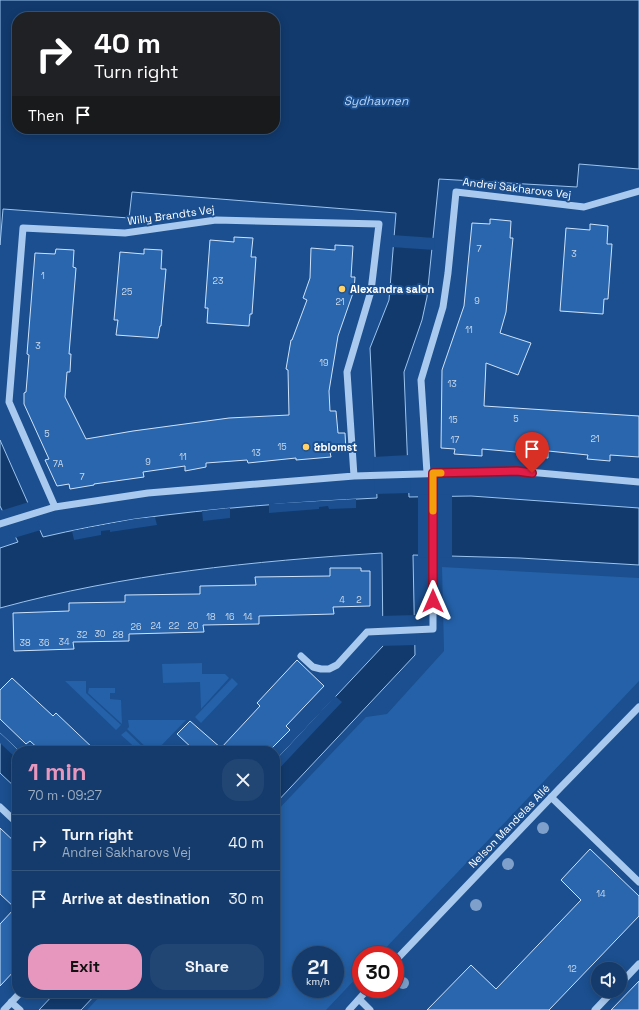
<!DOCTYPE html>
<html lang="en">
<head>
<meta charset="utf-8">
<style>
	body { margin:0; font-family:"Space Grotesk",sans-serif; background:#214673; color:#f1f3f6; height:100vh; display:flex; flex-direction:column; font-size:15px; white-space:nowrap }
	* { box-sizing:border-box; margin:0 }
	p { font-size:13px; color:#9dadc1 }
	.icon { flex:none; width:22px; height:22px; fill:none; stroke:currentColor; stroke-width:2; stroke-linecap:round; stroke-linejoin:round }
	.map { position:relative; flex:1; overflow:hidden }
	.drawer { position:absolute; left:12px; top:746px; width:268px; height:252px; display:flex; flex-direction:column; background:#143b6b; border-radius:16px; box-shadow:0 2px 10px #0003,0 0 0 1px #33557e }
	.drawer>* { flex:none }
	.banner { position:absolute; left:12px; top:12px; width:268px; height:122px; border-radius:16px; box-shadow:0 2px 10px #0003,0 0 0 1px #33557e; background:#202124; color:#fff; overflow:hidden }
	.fabs { position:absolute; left:591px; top:962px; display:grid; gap:8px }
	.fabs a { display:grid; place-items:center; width:36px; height:36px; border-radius:50%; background:#143b6b; box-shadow:0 2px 10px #0003,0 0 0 1px #33557e; font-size:20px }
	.speed { position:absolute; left:292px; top:946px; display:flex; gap:8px; font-size:20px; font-weight:700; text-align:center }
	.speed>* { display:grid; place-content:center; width:52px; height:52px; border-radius:50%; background:#143b6b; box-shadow:0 2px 10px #0003,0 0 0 1px #33557e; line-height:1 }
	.speed small { font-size:10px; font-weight:400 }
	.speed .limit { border:6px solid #d22; background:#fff; color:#111 }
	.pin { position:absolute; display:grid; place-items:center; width:34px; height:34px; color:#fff; margin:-41px -17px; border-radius:50% 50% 50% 0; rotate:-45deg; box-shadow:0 0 4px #0007 }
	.pin .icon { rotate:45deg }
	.me { position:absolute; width:44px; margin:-22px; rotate:0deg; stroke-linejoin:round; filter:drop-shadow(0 0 3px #0008) }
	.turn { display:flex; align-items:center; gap:14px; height:84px; padding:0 16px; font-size:18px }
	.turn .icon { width:52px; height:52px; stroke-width:2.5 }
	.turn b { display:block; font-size:28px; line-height:34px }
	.then { display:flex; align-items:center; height:38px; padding:0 16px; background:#0003; gap:8px; font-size:15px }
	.round { display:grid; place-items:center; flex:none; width:42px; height:42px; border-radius:16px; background:#214673 }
	.head { display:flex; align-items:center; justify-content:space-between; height:68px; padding:0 16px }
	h1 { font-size:24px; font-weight:700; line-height:30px; color:#e797bd }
	.action { display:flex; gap:8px; margin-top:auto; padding:8px 16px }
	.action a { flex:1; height:46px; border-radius:16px; background:#e797bd; color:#111; font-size:16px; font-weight:700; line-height:46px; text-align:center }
	.action a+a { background:#214673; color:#f1f3f6 }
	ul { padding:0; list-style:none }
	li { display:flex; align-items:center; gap:12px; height:56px; padding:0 16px; border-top:1px solid #33557e }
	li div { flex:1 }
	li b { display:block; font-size:15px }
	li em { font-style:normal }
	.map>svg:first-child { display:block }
	.green { fill:#2461a8; fill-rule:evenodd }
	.water { fill:#123a6d; stroke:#9cc4f0; fill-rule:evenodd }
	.pier { fill:#1b4f8f }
	.building { fill:#2a66ad; stroke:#cfe3fa }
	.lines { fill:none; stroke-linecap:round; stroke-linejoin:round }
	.minor { stroke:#a9c9ee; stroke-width:7 }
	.tree { fill:#7ea0ca }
	.route-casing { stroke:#92132f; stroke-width:10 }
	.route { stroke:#e11d48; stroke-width:7 }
	.slow { stroke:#f59e0b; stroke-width:7 }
	.poi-dot { fill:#ffd166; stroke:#1b4f8f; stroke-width:1.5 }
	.labels { text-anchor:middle; stroke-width:4; stroke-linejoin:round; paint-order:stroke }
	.number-label { font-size:9px; fill:#cad9ea }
	.street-label { font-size:11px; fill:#fff; stroke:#1b4f8f }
	.poi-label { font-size:11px; font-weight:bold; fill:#fff; stroke:#1b4f8f; text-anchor:start }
	.water-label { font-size:12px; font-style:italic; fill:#b5d3f5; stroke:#1b4f8f }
</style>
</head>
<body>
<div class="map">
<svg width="639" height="1010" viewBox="0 0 639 1010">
	<rect width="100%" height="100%" fill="#1b4f8f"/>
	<path class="green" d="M 442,567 L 639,578 L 639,681 L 379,955 L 361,955 L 361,973 L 326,1010 L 87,1010 L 103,993 L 275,993 L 275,813 L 366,717 L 387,714 L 444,651 ZM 301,955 L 335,955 L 335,989 L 301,989 Z
		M 202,663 L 202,674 L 225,674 L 229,678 L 201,709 L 200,682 L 163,683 L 162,664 Z
		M 232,678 L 238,684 L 201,723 L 195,717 Z
		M 65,681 L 86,681 L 86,693 L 121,725 L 116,730 Z
		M 89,688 L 115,688 L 115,693 L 110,693 L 110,699 L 121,700 L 122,724 L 88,693 Z
		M 128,720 L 186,720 L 156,751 L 150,751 L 127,729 L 129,727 Z
		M 126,731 L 147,751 L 139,751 L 121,735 Z"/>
	<path class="water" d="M 0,0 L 639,0 L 639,169 L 579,164 L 577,187 L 439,179 L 427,297 L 422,320 L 404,372 L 409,497 L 471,496 L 639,508 L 639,565 L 520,558 L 413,555 L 415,655 L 275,804 L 275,761 L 383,646 L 382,553 C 254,561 124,574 0,608 L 0,548 L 18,542 L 0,506 L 0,440 L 43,537 C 73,530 104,524 135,519 C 215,508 296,502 377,498 L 370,348 L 389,300 L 396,213 L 132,192 L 129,218 L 3,209 L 0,245 ZM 17,17 L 275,17 L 275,129 L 17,129 Z
		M 0,733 L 19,751 L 17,751 L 17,789 L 0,773 Z
		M 55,993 L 97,993 L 81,1010 L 39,1010 Z"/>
	<path class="pier" d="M 392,235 L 435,238 L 434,250 L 391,247 Z
		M 409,455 L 411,493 L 375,494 L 373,457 Z
		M 452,494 L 452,558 L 418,557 L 418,495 Z
		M 356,499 L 356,508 L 329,509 L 328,506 L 319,507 L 319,509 L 269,513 L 269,504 Z
		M 29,502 L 41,530 L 14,538 L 0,511 Z
		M 230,508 L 230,518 L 203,521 L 202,511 Z
		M 155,517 L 157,525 L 110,532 L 110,530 L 101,531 L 101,535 L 74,540 L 72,531 L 135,519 Z
		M 416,615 L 417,645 L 380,646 L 380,616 Z
		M 335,696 L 342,702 L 275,773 L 275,761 Z
		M 0,733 L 19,751 L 17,751 L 17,759 L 0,743 Z"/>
	<path class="building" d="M 490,219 L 511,221 L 510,238 L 513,238 L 506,312 L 500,333 L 531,343 L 518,375 L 486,363 L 484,406 L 639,416 L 639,457 L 610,455 L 610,461 L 587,459 L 588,455 L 548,451 L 548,458 L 527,456 L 527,453 L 482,449 L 482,456 L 454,454 L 455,449 L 441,448 L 442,370 L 464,306 L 472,223 L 490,224 Z
		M 590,224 L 608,226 L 607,244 L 612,244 L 608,299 L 604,299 L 603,314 L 560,311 L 566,228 L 590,230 Z
		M 234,237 L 253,238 L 251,257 L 256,257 L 252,314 L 250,314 L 249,326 L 207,323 L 208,308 L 205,308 L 210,240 L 234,242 Z
		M 335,245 L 353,246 L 351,277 L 355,277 L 354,290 L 338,336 L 329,391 L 330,411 L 336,411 L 338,433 L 345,433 L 346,451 L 330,452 L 331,457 L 296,460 L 296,458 L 248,463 L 247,460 L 206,463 L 206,467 L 185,471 L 185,466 L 143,472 L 144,477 L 94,484 L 94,485 L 70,489 L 69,484 L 57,486 L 45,460 L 49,459 L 24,404 L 24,393 L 26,392 L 29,355 L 27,354 L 35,253 L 55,254 L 56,249 L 74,250 L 73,267 L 76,268 L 69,354 L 71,354 L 70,372 L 67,372 L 65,397 L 86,439 L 133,431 L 229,418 L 289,415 L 288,370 L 286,369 L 291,340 L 292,340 L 307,300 L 303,298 L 310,278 L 311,248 L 335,250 Z
		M 144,249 L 162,250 L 161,269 L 166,269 L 161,326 L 160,326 L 158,338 L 116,335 L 118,320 L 114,320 L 120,252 L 144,254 Z
		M 330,568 L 361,568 L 361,571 L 370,571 L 370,606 L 333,607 L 334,614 L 259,616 L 259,624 L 203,625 L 204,632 L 129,634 L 129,641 L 73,642 L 74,649 L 14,651 L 13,613 L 69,611 L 69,603 L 125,602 L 125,595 L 200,594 L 200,586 L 256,585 L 255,577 L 330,576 Z
		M 297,660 L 324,686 L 286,726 L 290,730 L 269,751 L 195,751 L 177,734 L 190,721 L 221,748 L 260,706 L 257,703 Z
		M 12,678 L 53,716 L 56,713 L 96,751 L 41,751 L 30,741 L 26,744 L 0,719 L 0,690 Z
		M 0,828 L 17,844 L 17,968 L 0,986 L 0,924 L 15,908 L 0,894 Z
		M 590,849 L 639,896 L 639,916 L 549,1010 L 427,1010 L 471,965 L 496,989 L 581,900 L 561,880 Z
		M 639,981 L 639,1010 L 611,1010 Z"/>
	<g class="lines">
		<path class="minor" d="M 427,473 L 421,380 L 443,307 L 448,273 L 456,192 L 584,207 L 639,191
			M 55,507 L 9,402 L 23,228 L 125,233 L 216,220 L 379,224 L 371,291 L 347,372 L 354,476
			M 0,524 L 55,507 L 148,493 L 354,476 L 517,471 L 639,482
			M 301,656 L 313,667 L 321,669 L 329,669 L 337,665 L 367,632 L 433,629 L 433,473
			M 551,797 L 639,882
			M 0,807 L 17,823
			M 395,961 L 559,789 L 639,707
			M 620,984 L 639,964
			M 359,999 L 370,1010
			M 11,1002 L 20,1010
			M 4,1010 L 20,993
			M 349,1010 L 368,989
			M 595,1010 L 613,991"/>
	</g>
	<g class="tree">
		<circle cx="543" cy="828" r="6"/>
		<circle cx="508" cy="864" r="6"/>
		<circle cx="476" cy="905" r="6"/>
		<circle cx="403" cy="983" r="6"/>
	</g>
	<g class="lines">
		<g class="route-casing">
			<path id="route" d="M 433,601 L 433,473 L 517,471 L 532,473"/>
		</g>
		<use href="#route" class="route"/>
		<path class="slow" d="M 433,511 L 433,473 L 441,473"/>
	</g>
	<g class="poi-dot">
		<circle cx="342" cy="289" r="4"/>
		<circle cx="306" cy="447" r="4"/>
	</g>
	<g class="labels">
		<g class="number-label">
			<text x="479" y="252">7</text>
			<text x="574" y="257">3</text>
			<text x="43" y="279">1</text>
			<text x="218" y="284">23</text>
			<text x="127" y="295">25</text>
			<text x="477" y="304">9</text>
			<text x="340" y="305">21</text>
			<text x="469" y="333">11</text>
			<text x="38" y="349">3</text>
			<text x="324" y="366">19</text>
			<text x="452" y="387">13</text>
			<text x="516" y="422">5</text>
			<text x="453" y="423">15</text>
			<text x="47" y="437">5</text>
			<text x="595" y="442">21</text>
			<text x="455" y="443">17</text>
			<text x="282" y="450">15</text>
			<text x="256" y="456">13</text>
			<text x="183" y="460">11</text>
			<text x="148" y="465">9</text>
			<text x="58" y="467">7A</text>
			<text x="82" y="480">7</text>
			<text x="342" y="603">4</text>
			<text x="359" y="603">2</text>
			<text x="211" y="620">18</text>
			<text x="230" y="620">16</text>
			<text x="248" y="620">14</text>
			<text x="156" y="629">24</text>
			<text x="174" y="629">22</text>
			<text x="193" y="629">20</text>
			<text x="136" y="630">26</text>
			<text x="100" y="637">30</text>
			<text x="82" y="638">32</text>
			<text x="118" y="638">28</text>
			<text x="64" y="645">34</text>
			<text x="25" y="646">38</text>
			<text x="44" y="646">36</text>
			<text x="601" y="897">14</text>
			<text x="572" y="972">12</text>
		</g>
		<g class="street-label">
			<text transform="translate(517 188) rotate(7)" y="4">Andrei Sakharovs Vej</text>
			<text transform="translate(171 215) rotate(-8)" y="4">Willy Brandts Vej</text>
			<text transform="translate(509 826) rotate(-46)" y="4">Nelson Mandelas Allé</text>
		</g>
		<g class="poi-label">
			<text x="350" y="293">Alexandra salon</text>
			<text x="314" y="451">&amp;blomst</text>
		</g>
		<g class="water-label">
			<text x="376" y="105">Sydhavnen</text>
		</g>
	</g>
</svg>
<div class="fabs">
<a><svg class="icon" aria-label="sound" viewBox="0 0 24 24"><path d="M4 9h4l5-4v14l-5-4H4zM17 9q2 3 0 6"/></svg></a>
</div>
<div class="speed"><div>21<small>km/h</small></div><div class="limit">30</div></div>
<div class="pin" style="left:532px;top:473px;background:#d93025"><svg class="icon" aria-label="arrive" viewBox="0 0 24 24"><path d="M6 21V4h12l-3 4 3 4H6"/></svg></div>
<svg class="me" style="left:433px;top:601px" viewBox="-20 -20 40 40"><path d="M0-17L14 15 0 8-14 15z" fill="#e11d48" stroke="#fff" stroke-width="4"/></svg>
<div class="banner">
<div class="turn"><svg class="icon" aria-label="right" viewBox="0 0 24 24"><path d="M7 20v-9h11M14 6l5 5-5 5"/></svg><div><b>40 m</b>Turn right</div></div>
<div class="then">Then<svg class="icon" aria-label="arrive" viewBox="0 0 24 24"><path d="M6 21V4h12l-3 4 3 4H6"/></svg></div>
</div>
<section class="drawer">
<div class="head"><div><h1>1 min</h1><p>70 m · 09:27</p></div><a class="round"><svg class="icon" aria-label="close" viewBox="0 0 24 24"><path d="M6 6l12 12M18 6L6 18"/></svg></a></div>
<ul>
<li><svg class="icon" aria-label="right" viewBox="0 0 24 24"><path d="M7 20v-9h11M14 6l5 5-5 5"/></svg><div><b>Turn right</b><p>Andrei Sakharovs Vej</p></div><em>40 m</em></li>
<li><svg class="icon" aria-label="arrive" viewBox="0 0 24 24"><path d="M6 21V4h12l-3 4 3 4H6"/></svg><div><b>Arrive at destination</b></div><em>30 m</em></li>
</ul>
<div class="action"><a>Exit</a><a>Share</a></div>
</section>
</div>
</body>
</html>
